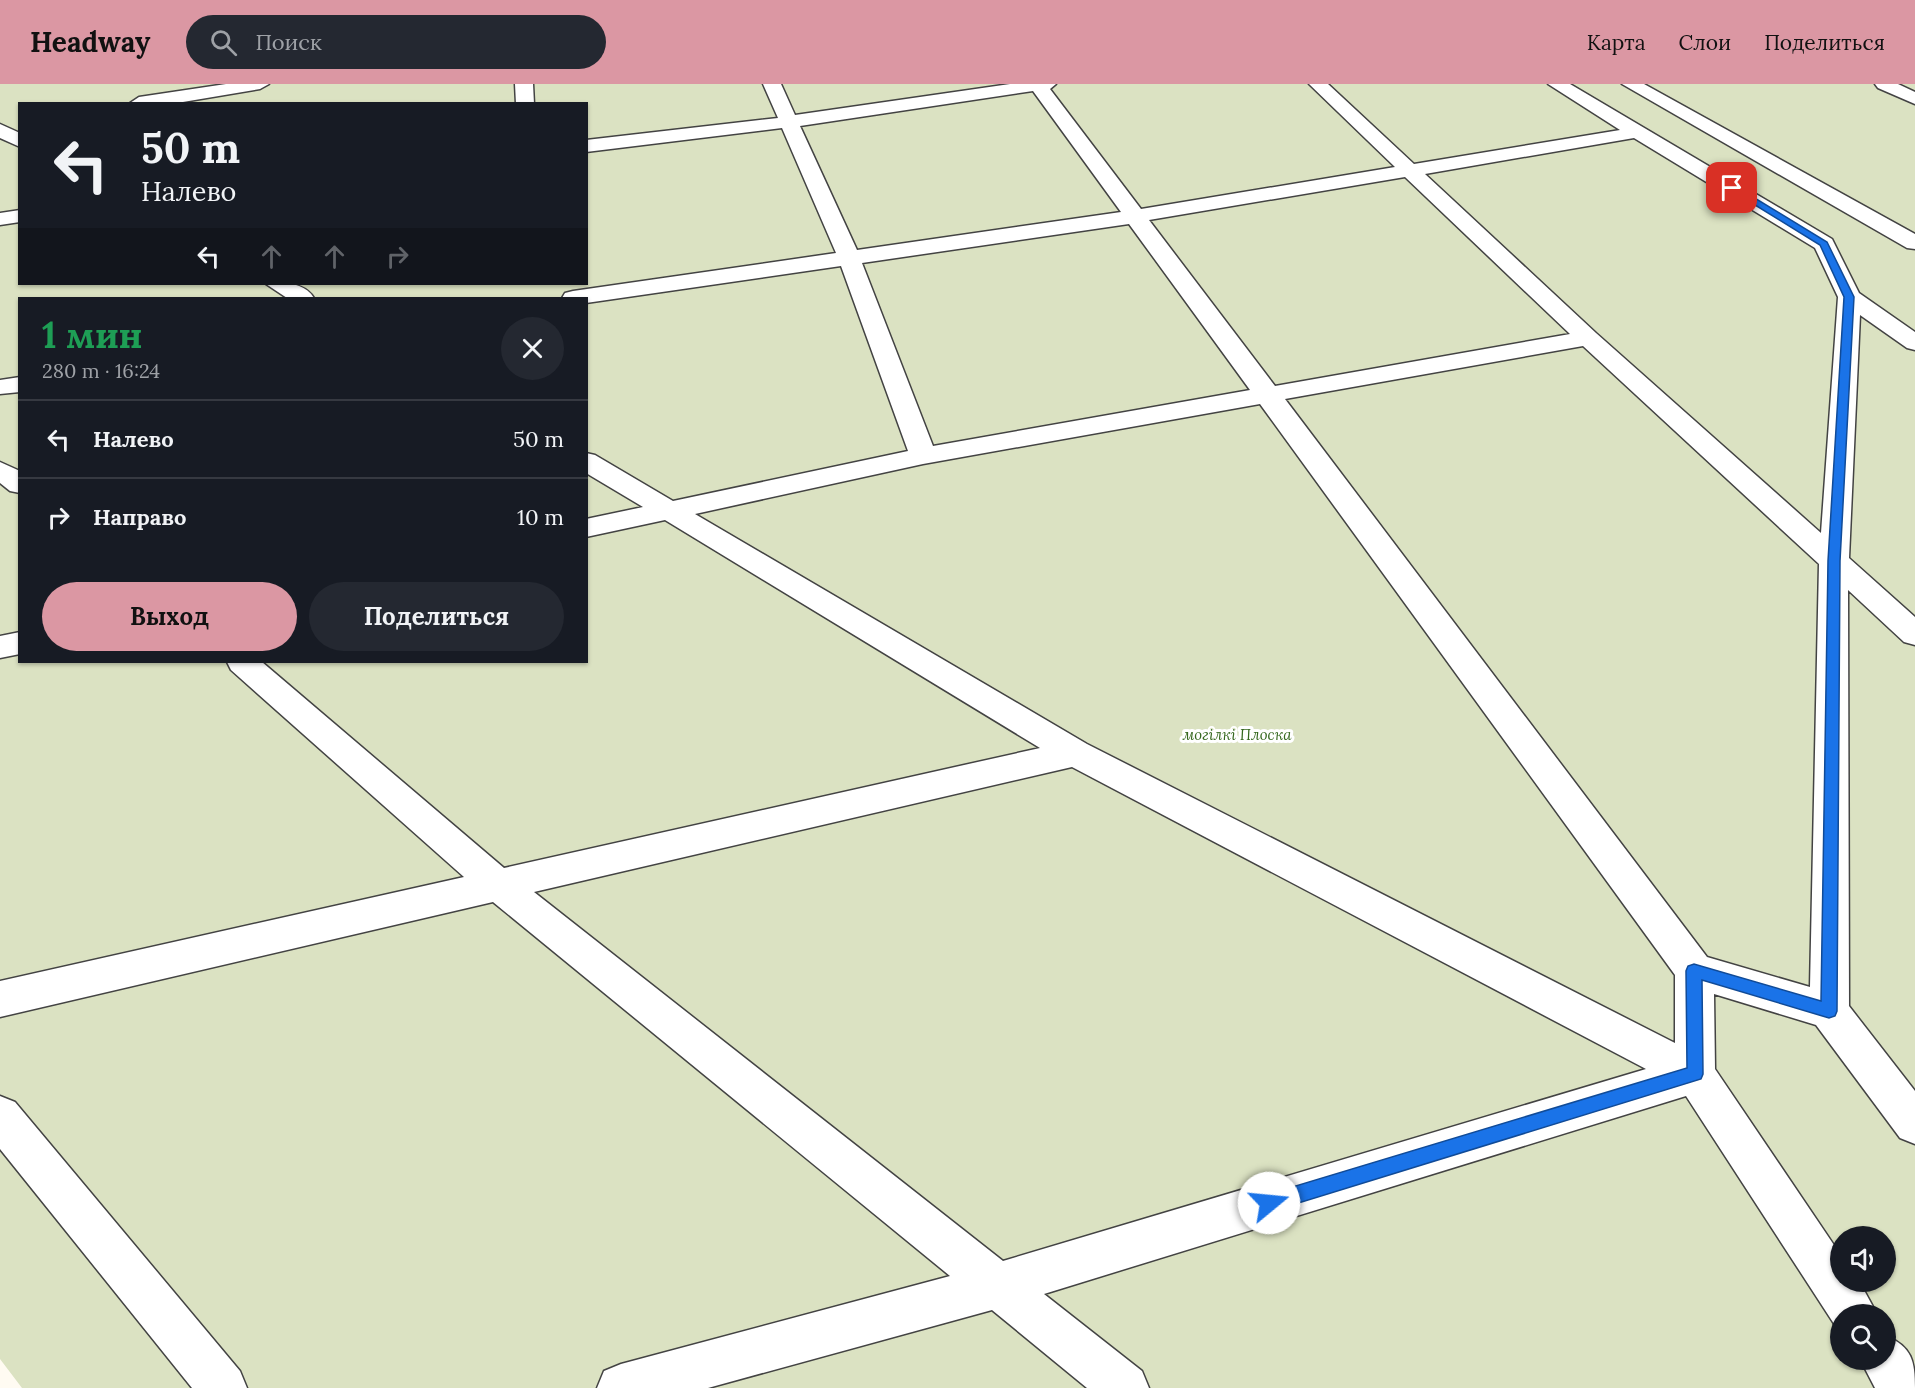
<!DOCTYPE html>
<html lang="ru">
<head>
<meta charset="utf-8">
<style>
	body { margin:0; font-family:Lora,serif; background:#242831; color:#f1f3f6; height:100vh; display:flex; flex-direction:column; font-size:22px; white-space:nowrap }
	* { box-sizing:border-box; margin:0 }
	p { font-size:20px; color:#9ea1a6 }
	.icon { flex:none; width:33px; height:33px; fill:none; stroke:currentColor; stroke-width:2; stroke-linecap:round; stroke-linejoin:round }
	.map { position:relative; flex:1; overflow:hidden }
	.panel { position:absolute; left:18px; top:213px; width:570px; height:366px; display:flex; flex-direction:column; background:#171b24; border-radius:0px; box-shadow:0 2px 4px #0004 }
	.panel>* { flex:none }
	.guide { position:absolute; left:18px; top:18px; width:570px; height:183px; border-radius:0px; box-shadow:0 2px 4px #0004; background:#171b24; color:#f1f3f6; overflow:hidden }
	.fabs { position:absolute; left:1830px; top:1142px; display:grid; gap:12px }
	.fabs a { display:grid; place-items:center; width:66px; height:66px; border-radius:50%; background:#171b24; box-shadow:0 2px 4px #0004; font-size:30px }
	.pin { position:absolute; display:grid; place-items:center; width:51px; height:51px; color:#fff; margin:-26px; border-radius:12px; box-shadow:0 3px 9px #0006 }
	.me { position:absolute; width:66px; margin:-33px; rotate:73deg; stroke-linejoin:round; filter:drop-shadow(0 0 4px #0008) }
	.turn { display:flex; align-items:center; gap:21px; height:126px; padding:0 24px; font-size:27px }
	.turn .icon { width:78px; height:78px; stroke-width:2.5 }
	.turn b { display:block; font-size:42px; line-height:51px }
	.lanes { display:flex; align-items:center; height:57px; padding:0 24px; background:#0003; justify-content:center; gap:30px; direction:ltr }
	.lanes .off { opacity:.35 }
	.round { display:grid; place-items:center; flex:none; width:63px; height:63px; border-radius:32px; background:#242831 }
	.summary { display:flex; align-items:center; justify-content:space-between; height:102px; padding:0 24px }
	h1 { font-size:36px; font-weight:700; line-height:45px; color:#1e9e55 }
	.action { display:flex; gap:12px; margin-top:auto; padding:12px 24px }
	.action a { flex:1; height:69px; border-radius:36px; background:#db97a3; color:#111; font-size:24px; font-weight:700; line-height:69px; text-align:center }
	.action a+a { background:#242831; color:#f1f3f6 }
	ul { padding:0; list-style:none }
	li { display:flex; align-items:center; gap:18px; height:78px; padding:0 24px; border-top:2px solid #363941 }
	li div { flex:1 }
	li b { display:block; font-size:22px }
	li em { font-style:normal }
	header { display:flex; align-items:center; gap:36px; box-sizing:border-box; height:84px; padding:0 30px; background:#db97a3; color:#111 }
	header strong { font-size:28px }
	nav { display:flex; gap:33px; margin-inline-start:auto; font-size:21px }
	.search { width:420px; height:54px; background:#242831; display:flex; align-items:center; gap:15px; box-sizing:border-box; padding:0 21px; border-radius:33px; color:#9ea1a6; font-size:22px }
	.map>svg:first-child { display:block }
	.cemetery { fill:#dbe2c2; fill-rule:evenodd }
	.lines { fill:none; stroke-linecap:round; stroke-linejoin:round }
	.minor-casing { stroke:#434343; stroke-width:3 }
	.minor { fill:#fff; fill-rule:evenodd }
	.route { fill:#1a73e8; stroke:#114b97; stroke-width:1.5 }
	.labels { text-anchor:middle; stroke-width:6; stroke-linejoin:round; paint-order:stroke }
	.park-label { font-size:15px; font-style:italic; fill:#36681f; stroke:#fff }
</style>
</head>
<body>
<header>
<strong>Headway</strong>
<div class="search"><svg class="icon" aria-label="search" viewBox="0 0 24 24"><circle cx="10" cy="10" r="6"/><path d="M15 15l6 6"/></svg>Поиск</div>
<nav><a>Карта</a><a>Слои</a><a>Поделиться</a></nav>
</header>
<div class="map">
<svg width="1915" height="1304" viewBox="0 0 1915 1304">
	<rect width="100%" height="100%" fill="#fffbf2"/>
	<path class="cemetery" d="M 0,0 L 1915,0 L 1915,1304 L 22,1304 L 0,1275 ZM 20,20 L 586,20 L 586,200 L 20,200 ZM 20,214 L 586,214 L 586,578 L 20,578 ZM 1840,1152 L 1886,1152 L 1886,1197 L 1840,1197 ZM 1840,1230 L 1886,1230 L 1886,1275 L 1840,1275 Z"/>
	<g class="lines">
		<g class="minor-casing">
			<path id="minor" d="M 226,0 L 269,0 L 260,5 L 171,20 L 130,19 L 139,13 Z
				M 515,0 L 533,0 L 534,20 L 516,20 Z
				M 763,0 L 781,0 L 795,31 L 1010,0 L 1056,0 L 1050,5 L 1141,125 L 1395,83 L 1309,0 L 1328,0 L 1414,80 L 1620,46 L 1548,0 L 1570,0 L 1832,155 L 1859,209 L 1915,248 L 1915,266 L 1907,264 L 1860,231 L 1849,474 L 1915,533 L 1915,561 L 1904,558 L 1848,506 L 1849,922 L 1915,1007 L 1915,1060 L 1900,1054 L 1816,941 L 1714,910 L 1715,985 L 1840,1170 L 1840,1197 L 1859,1197 L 1877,1230 L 1840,1230 L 1840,1248 L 1838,1246 L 1686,1012 L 1044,1210 L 1142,1287 L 1149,1304 L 1087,1304 L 992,1226 L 708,1304 L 597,1304 L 604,1287 L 621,1280 L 950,1192 L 493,818 L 0,933 L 0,897 L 464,793 L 231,586 L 227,578 L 262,578 L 504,784 L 1040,664 L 665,436 L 586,453 L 586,435 L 643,423 L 586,389 L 586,369 L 595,371 L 673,417 L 908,367 L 841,182 L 586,219 L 586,214 L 562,214 L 565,209 L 573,207 L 836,169 L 782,44 L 586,68 L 586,56 L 778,34 ZM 1033,7 L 1121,128 L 857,166 L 800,42 ZM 1634,54 L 1815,164 L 1838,213 L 1821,449 L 1596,249 L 1425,90 ZM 1405,93 L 1570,250 L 1275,302 L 1149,136 ZM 1129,140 L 1250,306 L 933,362 L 862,179 ZM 1583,262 L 1819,480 L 1810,903 L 1707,873 L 1285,315 ZM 1260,320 L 1675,891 L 1675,959 L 1087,660 L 695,430 L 923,380 ZM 1072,683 L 1646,985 L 1003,1177 L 534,808 Z
				M 1622,0 L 1644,0 L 1915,150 L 1915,165 L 1907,164 Z
				M 1875,0 L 1898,0 L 1915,8 L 1915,20 L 1878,4 Z
				M 0,40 L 20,49 L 20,63 L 0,54 Z
				M 20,126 L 20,138 L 0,141 L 0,129 Z
				M 266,200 C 283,198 304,198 314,214 L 287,214 Z
				M 20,293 L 20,308 L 0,310 L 0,296 Z
				M 0,378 L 20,387 L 20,409 L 10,407 L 0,399 Z
				M 20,548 L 20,570 L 0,574 L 0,552 Z
				M 0,1012 L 15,1018 L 240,1287 L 247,1304 L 192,1304 L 0,1065 Z
				M 1886,1252 C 1912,1263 1915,1277 1915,1304 L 1875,1304 L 1860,1275 L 1886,1275 Z"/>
		</g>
		<use href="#minor" class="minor"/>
	</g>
	<path class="route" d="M 1729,102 L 1735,102 L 1827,158 L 1854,213 L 1840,477 L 1837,927 L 1835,932 L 1829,934 L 1702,896 L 1703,990 L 1701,995 L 1269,1128 L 1263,1126 L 1260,1119 L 1263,1113 L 1269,1110 L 1687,984 L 1686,887 L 1688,882 L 1694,880 L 1821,917 L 1828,477 L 1844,213 L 1820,161 L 1729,105 Z"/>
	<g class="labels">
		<g class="park-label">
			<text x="1237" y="656">могілкі Плоска</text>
		</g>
	</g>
</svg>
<div class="fabs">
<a><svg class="icon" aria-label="sound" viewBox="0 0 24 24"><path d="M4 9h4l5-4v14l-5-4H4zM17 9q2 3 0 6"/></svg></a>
<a><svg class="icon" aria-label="search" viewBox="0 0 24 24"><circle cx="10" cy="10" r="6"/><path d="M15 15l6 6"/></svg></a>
</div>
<div class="pin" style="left:1732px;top:104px;background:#d93025"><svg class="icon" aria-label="arrive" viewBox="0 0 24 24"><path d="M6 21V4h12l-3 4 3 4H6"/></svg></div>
<svg class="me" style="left:1269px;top:1119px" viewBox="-20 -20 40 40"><circle r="19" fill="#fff"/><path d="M0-13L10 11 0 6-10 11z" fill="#1a73e8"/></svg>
<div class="guide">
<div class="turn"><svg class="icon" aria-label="left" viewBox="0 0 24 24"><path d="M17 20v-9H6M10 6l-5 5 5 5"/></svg><div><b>50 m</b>Налево</div></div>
<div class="lanes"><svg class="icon" aria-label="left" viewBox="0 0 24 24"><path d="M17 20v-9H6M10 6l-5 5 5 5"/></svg><svg class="icon off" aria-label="ahead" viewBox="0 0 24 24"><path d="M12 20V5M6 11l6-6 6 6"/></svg><svg class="icon off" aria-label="ahead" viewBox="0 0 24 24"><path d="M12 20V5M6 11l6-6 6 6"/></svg><svg class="icon off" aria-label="right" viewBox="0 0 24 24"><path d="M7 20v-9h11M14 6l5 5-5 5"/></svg></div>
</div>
<section class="panel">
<div class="summary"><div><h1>1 мин</h1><p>280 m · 16:24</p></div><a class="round"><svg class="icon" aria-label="close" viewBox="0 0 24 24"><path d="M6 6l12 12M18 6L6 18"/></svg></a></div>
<ul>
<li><svg class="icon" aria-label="left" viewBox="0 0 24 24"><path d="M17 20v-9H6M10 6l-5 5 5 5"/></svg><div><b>Налево</b></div><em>50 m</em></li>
<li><svg class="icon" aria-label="right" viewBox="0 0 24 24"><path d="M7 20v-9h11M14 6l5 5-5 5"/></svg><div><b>Направо</b></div><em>10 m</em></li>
</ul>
<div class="action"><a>Выход</a><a>Поделиться</a></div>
</section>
</div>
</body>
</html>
